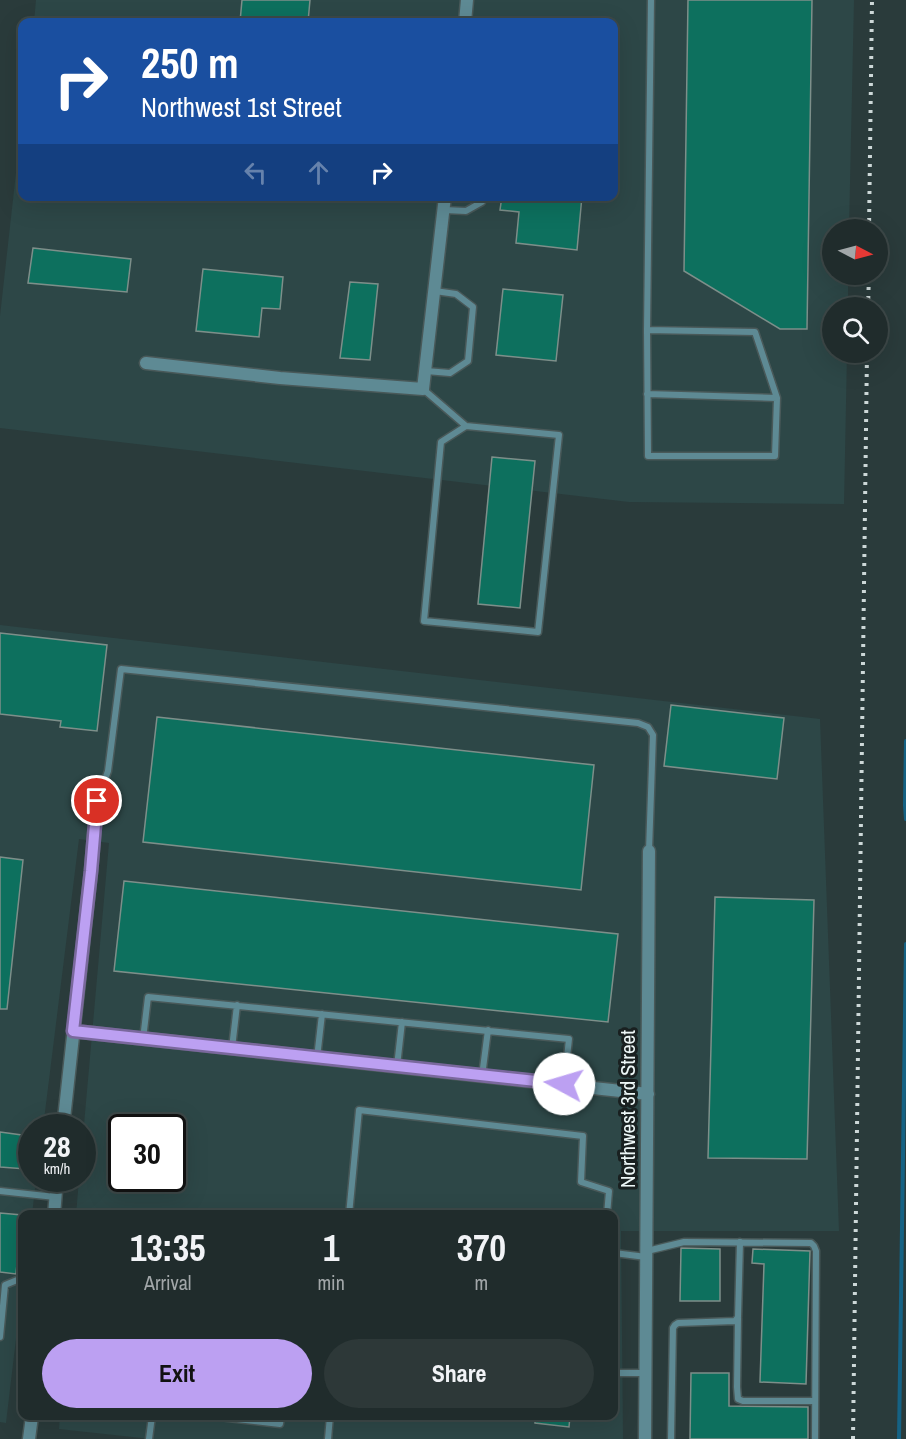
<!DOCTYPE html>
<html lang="en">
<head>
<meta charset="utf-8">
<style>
	body { margin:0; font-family:"Archivo Narrow",sans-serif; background:#2d3838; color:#f1f3f6; height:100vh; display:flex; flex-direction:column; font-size:22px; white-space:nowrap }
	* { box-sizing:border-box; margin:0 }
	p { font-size:20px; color:#a2a7a9 }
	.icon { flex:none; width:33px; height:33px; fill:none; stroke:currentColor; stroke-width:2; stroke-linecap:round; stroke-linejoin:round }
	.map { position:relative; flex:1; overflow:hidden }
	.drawer { position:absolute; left:18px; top:1210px; width:600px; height:210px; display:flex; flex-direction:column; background:#202c2c; border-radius:12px; box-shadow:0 6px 24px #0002,0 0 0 2px #3d4848 }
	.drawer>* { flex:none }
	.top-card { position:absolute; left:18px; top:18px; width:600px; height:183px; border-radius:12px; box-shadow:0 6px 24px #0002,0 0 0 2px #3d4848; background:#1a4fa0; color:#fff; overflow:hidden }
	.needle { width:39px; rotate:96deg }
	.tools { position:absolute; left:822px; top:219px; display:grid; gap:12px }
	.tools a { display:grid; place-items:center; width:66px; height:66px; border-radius:50%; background:#202c2c; box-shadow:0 6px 24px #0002,0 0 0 2px #3d4848; font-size:30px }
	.speed { position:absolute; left:18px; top:1114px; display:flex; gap:12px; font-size:30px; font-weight:700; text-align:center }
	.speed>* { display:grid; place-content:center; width:78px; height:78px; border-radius:50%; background:#202c2c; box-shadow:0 6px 24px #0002,0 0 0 2px #3d4848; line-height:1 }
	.speed small { font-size:15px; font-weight:400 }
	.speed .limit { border:3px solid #111; border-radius:9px; background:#fff; color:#111 }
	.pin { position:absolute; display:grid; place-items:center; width:51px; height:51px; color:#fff; margin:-26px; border:3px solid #fff; border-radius:50%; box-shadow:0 2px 6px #0007 }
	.me { position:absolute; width:66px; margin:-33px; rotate:276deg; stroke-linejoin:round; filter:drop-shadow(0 0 4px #0008) }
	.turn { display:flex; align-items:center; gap:21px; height:126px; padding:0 24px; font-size:27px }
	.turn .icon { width:78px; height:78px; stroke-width:2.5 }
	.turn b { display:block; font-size:42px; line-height:51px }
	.lanes { display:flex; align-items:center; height:57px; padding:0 24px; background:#0003; justify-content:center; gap:30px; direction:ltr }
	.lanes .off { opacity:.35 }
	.eta { display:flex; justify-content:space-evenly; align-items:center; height:102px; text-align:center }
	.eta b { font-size:36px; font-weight:800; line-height:42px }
	.button { display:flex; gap:12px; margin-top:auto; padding:12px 24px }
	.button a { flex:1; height:69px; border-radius:36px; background:#bca0f2; color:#111; font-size:24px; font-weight:800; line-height:69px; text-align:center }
	.button a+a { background:#2d3838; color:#f1f3f6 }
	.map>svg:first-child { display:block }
	.built { fill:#2d4747; fill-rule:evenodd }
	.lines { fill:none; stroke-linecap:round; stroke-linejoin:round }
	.stream { stroke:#156284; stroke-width:4 }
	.building { fill:#0d705e; stroke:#7d8f8a; stroke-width:1.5 }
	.lane-casing { stroke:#495959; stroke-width:9 }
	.street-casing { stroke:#495959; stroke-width:15 }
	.lane { stroke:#5e8a94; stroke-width:6 }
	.street { stroke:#5e8a94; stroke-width:12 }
	.rail { stroke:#cdd8d8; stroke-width:4; stroke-dasharray:3 6; stroke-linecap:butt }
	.route-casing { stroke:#7a689d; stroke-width:15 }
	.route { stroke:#bca0f2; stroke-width:10 }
	.labels { text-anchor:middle; stroke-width:6; stroke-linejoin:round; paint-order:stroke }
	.street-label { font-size:21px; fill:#edf7f7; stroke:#192020 }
</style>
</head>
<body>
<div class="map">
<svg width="906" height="1439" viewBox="0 0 906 1439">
	<rect width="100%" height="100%" fill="#2a3b3b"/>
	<path class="built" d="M 36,0 L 854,0 L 849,229 L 832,230 L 832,274 L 848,275 L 848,307 L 832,308 L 832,352 L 847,353 L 844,504 L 629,502 L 0,428 L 0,316 L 22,119 L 22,196 L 614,196 L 614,22 L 34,22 Z
		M 0,625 L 820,719 L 839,1231 L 621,1231 L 623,1439 L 151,1439 L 59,1429 L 60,1416 L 614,1416 L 614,1215 L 76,1215 L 79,1179 L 82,1179 L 83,1136 L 109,843 L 79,839 L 43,1128 L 32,1128 L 32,1179 L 36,1179 L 32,1215 L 22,1215 L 22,1288 L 6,1423 L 0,1422 ZM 122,1128 L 172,1128 L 172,1179 L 122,1179 Z"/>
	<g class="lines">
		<path class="stream" d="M 906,741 L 905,805 L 906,819
			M 899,1439 L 906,944"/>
	</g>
	<path class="building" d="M 242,0 L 310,0 L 308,22 L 240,22 Z
		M 688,0 L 812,0 L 807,329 L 780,329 L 684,271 Z
		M 502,196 L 582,196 L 577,250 L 516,243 L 519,212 L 500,210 Z
		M 33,248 L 131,259 L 127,292 L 28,283 Z
		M 203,269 L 283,277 L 280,309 L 262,308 L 259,337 L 196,331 Z
		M 350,282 L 378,284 L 370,360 L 340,358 Z
		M 503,289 L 563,295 L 556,361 L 496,355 Z
		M 492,457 L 535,461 L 520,608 L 478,604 Z
		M 0,633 L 107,645 L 97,731 L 60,727 L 61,721 L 0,714 Z
		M 671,705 L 784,718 L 777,779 L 664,766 Z
		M 157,717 L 594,765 L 581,890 L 143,842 Z
		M 0,857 L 23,860 L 7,1009 L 0,1009 Z
		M 124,881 L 618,934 L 608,1022 L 114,971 Z
		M 715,897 L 814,900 L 807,1159 L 708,1158 Z
		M 0,1132 L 29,1136 L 26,1169 L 0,1167 Z
		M 0,1213 L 22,1215 L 16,1274 L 0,1272 Z
		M 681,1248 L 720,1249 L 720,1301 L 680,1301 Z
		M 753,1249 L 810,1251 L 806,1384 L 760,1382 L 764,1264 L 752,1263 Z
		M 691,1373 L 729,1373 L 729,1406 L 808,1407 L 808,1439 L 690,1439 Z
		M 535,1416 L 570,1416 L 569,1427 L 535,1423 Z"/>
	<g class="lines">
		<g class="lane-casing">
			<path id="lane" d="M 444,210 L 466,211 L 482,202 L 483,196
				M 647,330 L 755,332 L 777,398 L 775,456 L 648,456 L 647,330 L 651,0
				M 426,371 L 450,373 L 468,361 L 473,307 L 456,294 L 435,291
				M 423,389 L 466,426 L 559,435 L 538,632 L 424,621 L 441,442 L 466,426
				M 647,394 L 777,398
				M 97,801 L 108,771 L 121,669 L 638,723 L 648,727 L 653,735 L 649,851
				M 143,1039 L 148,997 L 569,1039 L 564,1085
				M 232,1048 L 237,1005
				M 317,1058 L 322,1014
				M 397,1066 L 402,1022
				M 482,1076 L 488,1030
				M 0,1191 L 55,1197
				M 349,1215 L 359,1110 L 583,1136 L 581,1182 L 609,1191 L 607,1215
				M 647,1251 L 684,1242 L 811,1243 L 814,1246 L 816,1251 L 815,1439
				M 614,1253 L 646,1257
				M 738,1318 L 737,1387 L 738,1399 L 743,1401 L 815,1401
				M 0,1337 L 5,1285 L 22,1278
				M 614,1373 L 645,1373
				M 211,1416 L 280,1424 L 281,1416
				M 149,1439 L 152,1416
				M 328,1439 L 330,1416
				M 671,1439 L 673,1328 L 675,1325 L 678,1323 L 735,1321 L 738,1317 L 740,1242"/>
		</g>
		<g class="street-casing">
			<path id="street" d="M 465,22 L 467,0
				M 146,363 L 280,378 L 423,389 L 445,196
				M 73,1031 L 648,1094
				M 63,1128 L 91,871 L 97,801
				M 54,1215 L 57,1179
				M 29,1439 L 32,1416
				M 645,1439 L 649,851"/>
		</g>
		<use href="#lane" class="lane"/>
		<use href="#street" class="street"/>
		<path class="rail" d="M 869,230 L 872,0
			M 868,308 L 869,274
			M 853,1439 L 867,352"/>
	</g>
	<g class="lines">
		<g class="route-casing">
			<path id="route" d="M 97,801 L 91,871 L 73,1031 L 564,1084"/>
		</g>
		<use href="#route" class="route"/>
	</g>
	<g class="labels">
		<g class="street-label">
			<text transform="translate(628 1109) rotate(-90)" y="7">Northwest 3rd Street</text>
		</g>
	</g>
</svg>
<div class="tools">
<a><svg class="needle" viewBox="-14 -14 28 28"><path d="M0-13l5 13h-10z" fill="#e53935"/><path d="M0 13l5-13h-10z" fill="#a2a7a9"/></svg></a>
<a><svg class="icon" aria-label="search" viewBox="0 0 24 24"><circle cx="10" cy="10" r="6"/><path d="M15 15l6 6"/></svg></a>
</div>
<div class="speed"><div>28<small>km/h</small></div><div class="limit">30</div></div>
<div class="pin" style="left:97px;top:801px;background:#d93025"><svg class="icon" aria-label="arrive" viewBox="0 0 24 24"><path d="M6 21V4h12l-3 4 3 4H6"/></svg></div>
<svg class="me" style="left:564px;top:1084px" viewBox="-20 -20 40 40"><circle r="19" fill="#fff"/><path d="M0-13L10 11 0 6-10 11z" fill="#bca0f2"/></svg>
<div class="top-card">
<div class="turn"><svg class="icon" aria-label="right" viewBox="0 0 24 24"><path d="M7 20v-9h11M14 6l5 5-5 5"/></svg><div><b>250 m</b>Northwest 1st Street</div></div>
<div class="lanes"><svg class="icon off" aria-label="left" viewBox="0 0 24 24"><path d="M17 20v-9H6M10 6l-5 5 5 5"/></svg><svg class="icon off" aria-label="ahead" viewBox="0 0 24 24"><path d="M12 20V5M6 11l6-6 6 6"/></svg><svg class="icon" aria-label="right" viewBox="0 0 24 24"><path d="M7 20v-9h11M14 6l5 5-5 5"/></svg></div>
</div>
<section class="drawer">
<div class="eta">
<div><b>13:35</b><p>Arrival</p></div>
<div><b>1</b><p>min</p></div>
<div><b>370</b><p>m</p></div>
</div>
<div class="button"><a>Exit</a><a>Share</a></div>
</section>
</div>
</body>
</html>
